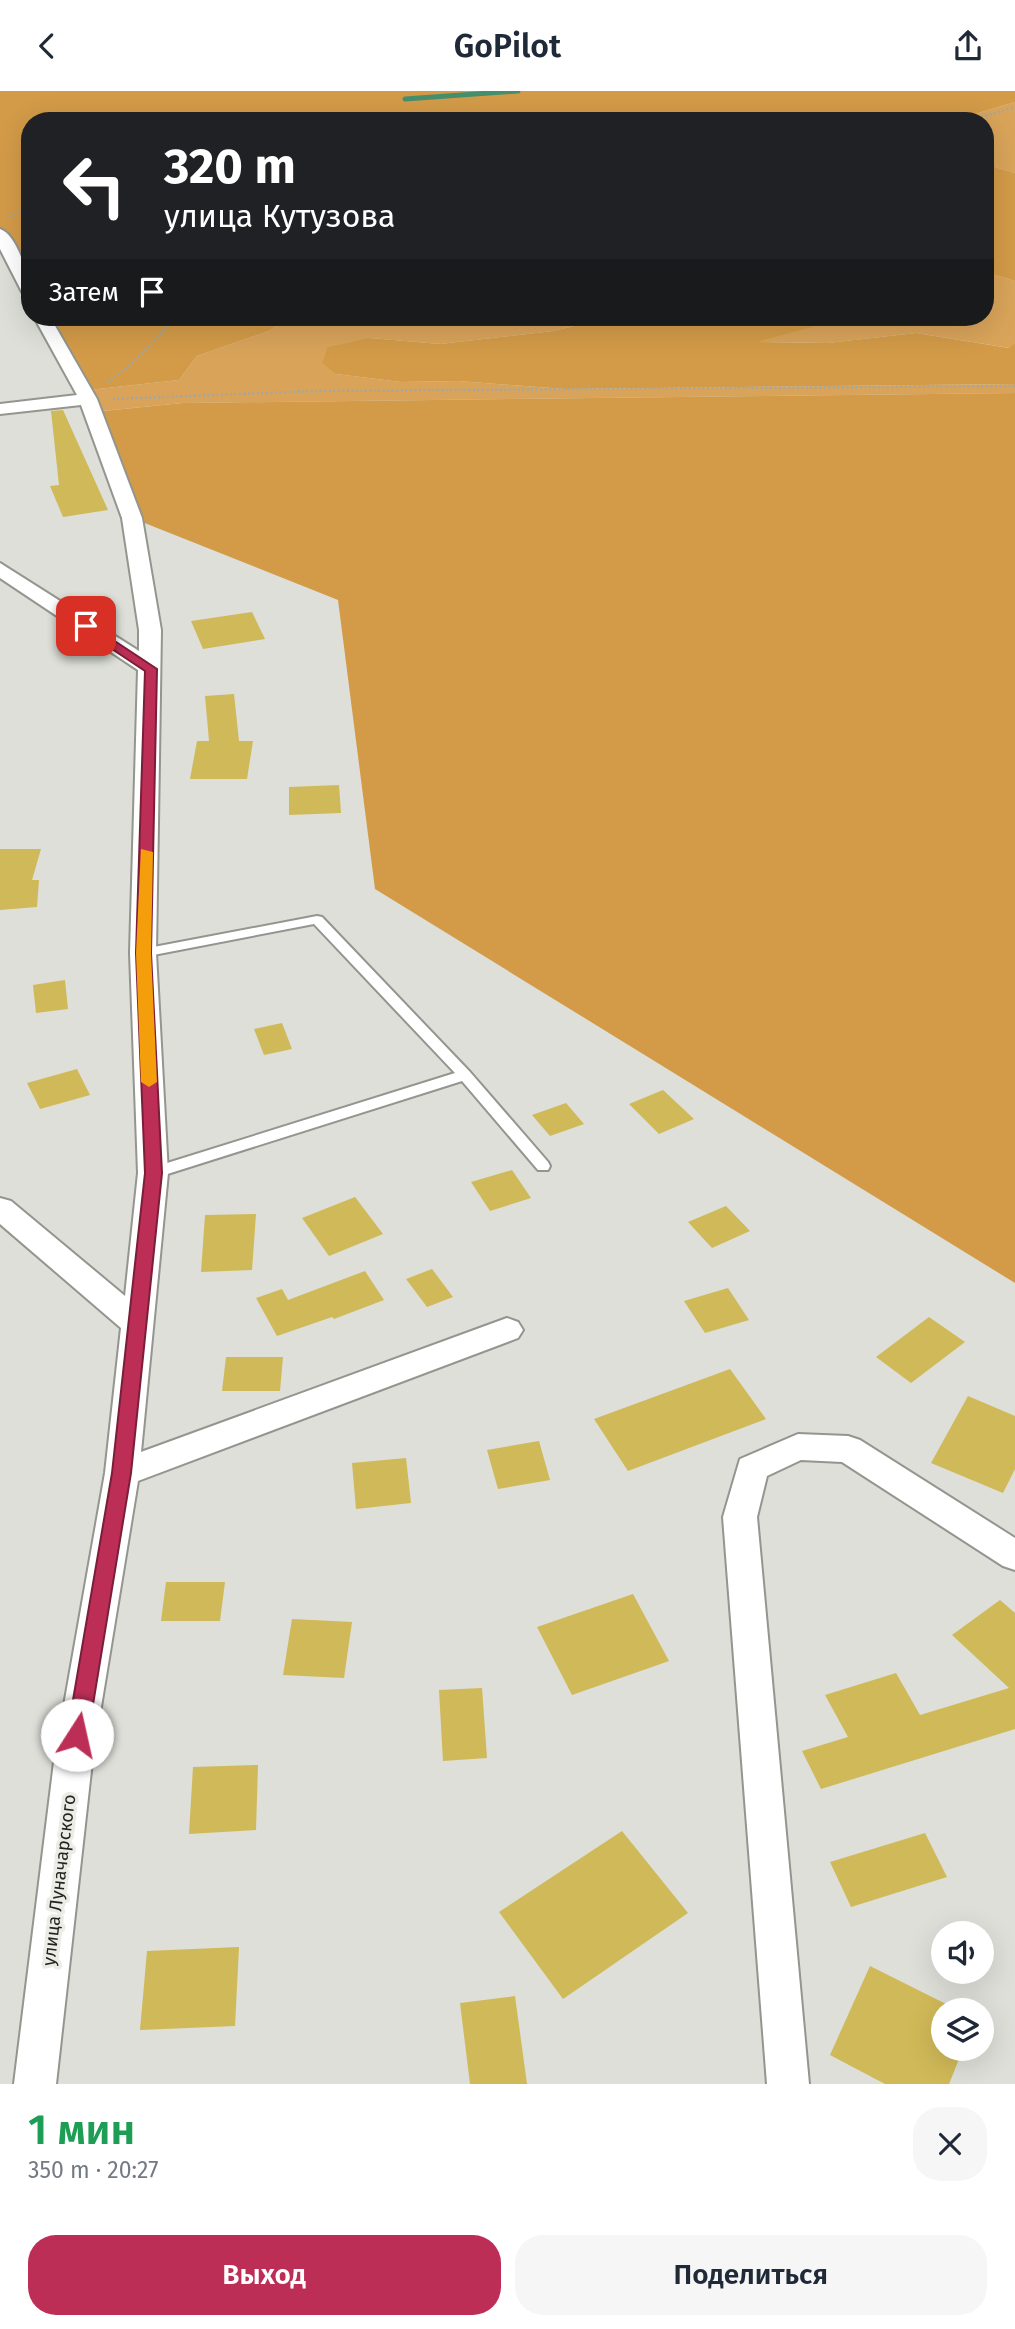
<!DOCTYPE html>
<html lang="ru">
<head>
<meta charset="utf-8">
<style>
	body { margin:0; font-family:"Fira Sans",sans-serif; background:#f6f6f7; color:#1f2937; height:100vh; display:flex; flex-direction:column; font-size:26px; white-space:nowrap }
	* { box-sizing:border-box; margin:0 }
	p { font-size:23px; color:#747a83 }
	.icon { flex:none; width:38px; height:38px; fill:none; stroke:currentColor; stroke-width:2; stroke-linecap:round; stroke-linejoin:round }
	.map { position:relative; height:1993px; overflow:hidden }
	.panel { display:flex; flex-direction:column; background:#fff; flex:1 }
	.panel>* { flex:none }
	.banner { position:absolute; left:21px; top:21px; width:973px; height:214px; border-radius:28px; box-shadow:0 7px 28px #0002; background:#202124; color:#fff; overflow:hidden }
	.buttons { position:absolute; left:931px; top:1830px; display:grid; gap:14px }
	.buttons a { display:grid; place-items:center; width:63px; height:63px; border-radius:50%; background:#fff; box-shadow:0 7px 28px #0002; font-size:35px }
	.pin { position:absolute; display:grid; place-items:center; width:60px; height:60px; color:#fff; margin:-30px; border-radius:14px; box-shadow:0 4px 10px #0006 }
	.me { position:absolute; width:77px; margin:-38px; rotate:10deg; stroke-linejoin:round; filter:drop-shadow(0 0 5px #0008) }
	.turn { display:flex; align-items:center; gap:24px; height:147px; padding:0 28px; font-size:32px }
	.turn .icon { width:91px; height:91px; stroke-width:2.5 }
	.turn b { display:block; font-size:49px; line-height:60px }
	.then { display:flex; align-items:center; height:66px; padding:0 28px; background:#0003; gap:14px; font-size:26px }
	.round { display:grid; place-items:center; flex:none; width:74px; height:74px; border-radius:28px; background:#f6f6f7 }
	.summary { display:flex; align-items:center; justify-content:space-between; height:119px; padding:0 28px }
	h1 { font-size:42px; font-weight:600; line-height:52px; color:#1e9e55 }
	.action { display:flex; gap:14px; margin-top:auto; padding:14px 28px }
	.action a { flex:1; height:80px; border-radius:28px; background:#bd2e57; color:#fff; font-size:28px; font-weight:600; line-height:80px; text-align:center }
	.action a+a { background:#f6f6f7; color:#1f2937 }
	header { display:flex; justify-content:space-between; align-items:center; height:91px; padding:0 28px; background:#fff; font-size:32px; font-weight:600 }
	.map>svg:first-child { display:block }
	.green { fill:#d9a45a }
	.forest { fill:#d39b48 }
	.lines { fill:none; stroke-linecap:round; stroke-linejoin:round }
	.stream { stroke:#468f6d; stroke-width:5 }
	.building { fill:#d0b958 }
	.service-casing { stroke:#93958e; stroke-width:4 }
	.minor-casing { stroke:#93958e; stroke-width:4 }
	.path { stroke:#a4a6a0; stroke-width:2.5; stroke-dasharray:2 2.5; stroke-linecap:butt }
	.service { fill:#fff; fill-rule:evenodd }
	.minor { fill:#fff; fill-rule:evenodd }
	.route { fill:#bd2e57; stroke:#7b1e39; stroke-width:2 }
	.slow { fill:#f59e0b }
	.labels { text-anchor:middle; stroke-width:7; stroke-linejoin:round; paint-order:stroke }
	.street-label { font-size:18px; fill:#242421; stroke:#ebece5 }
</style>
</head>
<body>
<header><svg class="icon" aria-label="back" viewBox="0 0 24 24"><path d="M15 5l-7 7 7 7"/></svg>GoPilot<svg class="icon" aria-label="share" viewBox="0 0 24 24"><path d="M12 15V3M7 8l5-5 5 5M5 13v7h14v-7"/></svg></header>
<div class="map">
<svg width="1015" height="1993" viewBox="0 0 1015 1993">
	<rect width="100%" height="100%" fill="#dddfd8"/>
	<path class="green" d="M 1015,11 L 1015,82 L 985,73 L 985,30 L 952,30 Z
		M 985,181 L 1015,190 L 1015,252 L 1010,257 L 916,242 L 828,252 L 753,251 L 825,231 L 818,226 L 985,226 Z
		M 288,226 L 613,226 L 553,240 L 440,253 L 370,247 L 336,283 L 401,291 L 458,290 L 565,298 L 1015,293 L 1015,302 L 183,312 L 92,321 L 80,300 L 179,289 L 197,265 L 269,240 Z"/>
	<path class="forest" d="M 0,0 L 1015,0 L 1015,11 L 952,30 L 30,30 L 30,201 L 0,143 Z
		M 985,73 L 1015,82 L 1015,190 L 985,181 Z
		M 42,226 L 288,226 L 269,240 L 197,265 L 179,289 L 80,300 Z
		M 613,226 L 818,226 L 826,232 L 757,251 L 828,252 L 916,242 L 1009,257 L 1015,252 L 1015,293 L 565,298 L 458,290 L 401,291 L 336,283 L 322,272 L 328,256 L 370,247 L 440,253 L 553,240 Z
		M 1015,302 L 1015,1192 L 375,798 L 338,509 L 132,427 L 93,321 L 183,312 Z"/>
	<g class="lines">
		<path class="stream" d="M 405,8 L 518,0"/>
	</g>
	<path class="building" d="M 63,319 L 108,419 L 63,426 L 50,395 L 59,394 L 51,320 Z
		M 252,521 L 265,548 L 203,558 L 191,530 Z
		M 234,603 L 239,650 L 253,650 L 247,688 L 190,688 L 197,650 L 209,650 L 205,605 Z
		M 339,694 L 341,722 L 289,724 L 289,696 Z
		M 0,758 L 41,758 L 32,789 L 39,789 L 37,816 L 0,819 Z
		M 65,889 L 68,918 L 36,922 L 33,894 Z
		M 282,932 L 292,958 L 264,964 L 254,938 Z
		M 77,978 L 90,1004 L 40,1018 L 27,992 Z
		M 663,999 L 694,1028 L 659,1043 L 629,1013 Z
		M 566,1012 L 584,1033 L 550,1045 L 532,1024 Z
		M 512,1079 L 531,1107 L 490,1120 L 471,1091 Z
		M 355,1106 L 383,1143 L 329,1165 L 302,1127 Z
		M 726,1115 L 750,1140 L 712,1157 L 688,1131 Z
		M 256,1123 L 252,1179 L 201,1181 L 205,1124 Z
		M 432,1178 L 453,1206 L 427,1216 L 406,1188 Z
		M 365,1180 L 384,1209 L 334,1228 L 332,1226 L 277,1245 L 256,1207 L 282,1198 L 288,1209 Z
		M 728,1197 L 749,1229 L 705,1242 L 684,1210 Z
		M 929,1226 L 965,1251 L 911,1292 L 876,1266 Z
		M 226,1266 L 283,1266 L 280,1300 L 222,1300 Z
		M 730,1278 L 766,1328 L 628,1380 L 594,1328 Z
		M 968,1305 L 1015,1325 L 1015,1378 L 1003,1402 L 931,1372 Z
		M 539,1350 L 550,1389 L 498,1398 L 487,1359 Z
		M 406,1367 L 411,1412 L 356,1418 L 352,1372 Z
		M 166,1491 L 225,1491 L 220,1530 L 161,1530 Z
		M 633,1503 L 669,1570 L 572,1604 L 537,1536 Z
		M 1000,1509 L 1015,1522 L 1015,1638 L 821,1698 L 802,1660 L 848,1646 L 825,1604 L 896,1582 L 920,1624 L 1009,1597 L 952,1544 Z
		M 292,1528 L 352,1531 L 344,1587 L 283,1584 Z
		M 482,1597 L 487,1667 L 443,1670 L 439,1599 Z
		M 258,1674 L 256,1739 L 189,1743 L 193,1676 Z
		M 622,1740 L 688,1822 L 563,1908 L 499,1821 Z
		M 925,1742 L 947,1786 L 851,1816 L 830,1771 Z
		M 239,1856 L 235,1935 L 140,1939 L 147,1860 Z
		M 870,1875 L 960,1920 L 943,1920 L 943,1958 L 963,1958 L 949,1993 L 885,1993 L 830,1964 Z
		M 515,1905 L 527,1993 L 470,1993 L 460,1912 Z"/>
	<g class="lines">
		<g class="service-casing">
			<path id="service" d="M 317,825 L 322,826 L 470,981 L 548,1071 L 550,1075 L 548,1079 L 538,1079 L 462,990 L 158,1086 L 148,1086 L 146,1082 L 148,1078 L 455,982 L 314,833 L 143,866 L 136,862 L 143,858 Z"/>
		</g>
		<g class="minor-casing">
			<path id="minor" d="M 0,138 C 18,144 30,189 30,206 L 22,201 L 0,158 Z
				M 34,226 L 50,226 L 97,308 L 142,427 L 161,539 L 156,862 L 168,1082 L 141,1361 L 496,1231 L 507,1227 L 518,1231 L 523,1239 L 518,1247 L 138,1390 L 92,1671 L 56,1993 L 14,1993 L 54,1671 L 105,1382 L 121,1237 L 0,1133 L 0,1107 L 11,1110 L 125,1205 L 138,1082 L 130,862 L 138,579 L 0,487 L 0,472 L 139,560 L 139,539 L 122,427 L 81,314 L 0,323 L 0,313 L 77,304 Z
				M 798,1343 L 848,1345 L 860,1349 L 1015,1447 L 1015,1479 L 1003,1475 L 842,1371 L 801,1369 L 767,1385 L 757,1426 L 809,1993 L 767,1993 L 723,1426 L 740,1368 Z"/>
		</g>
		<path class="path" d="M 968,30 L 1015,16
			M 9,126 L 30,114
			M 107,292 L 136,269 L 176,226
			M 113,308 L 315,300 L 1015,295"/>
		<use href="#service" class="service"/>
		<use href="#minor" class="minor"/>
	</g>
	<path class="route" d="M 86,531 L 157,578 L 151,862 L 162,1082 L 131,1382 L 88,1644 L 85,1651 L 77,1654 L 70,1651 L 67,1644 L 112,1382 L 145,1082 L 136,862 L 145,580 L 82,538 L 80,535 Z"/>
	<path class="slow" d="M 141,758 L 153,761 L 151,862 L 157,991 L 149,996 L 141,991 L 136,862 Z"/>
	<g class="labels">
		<g class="street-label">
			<text transform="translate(59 1789) rotate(-83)" y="6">улица Луначарского</text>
		</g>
	</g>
</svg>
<div class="buttons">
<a><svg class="icon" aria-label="sound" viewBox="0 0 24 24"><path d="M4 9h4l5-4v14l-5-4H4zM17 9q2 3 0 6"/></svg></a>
<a><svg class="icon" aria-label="layers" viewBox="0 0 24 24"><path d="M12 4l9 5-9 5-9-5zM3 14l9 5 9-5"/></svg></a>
</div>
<div class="pin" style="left:86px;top:535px;background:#d93025"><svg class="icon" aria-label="arrive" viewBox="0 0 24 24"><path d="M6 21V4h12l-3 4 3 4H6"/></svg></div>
<svg class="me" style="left:77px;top:1644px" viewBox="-20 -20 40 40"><circle r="19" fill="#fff"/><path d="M0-13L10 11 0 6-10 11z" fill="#bd2e57"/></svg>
<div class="banner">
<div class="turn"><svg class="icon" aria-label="left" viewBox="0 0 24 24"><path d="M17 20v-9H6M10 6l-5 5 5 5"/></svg><div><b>320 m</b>улица Кутузова</div></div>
<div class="then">Затем<svg class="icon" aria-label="arrive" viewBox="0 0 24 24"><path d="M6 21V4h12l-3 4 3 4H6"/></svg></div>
</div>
</div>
<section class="panel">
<div class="summary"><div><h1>1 мин</h1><p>350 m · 20:27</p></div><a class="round"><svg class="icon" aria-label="close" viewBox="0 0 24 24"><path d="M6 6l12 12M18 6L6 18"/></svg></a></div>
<div class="action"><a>Выход</a><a>Поделиться</a></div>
</section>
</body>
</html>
